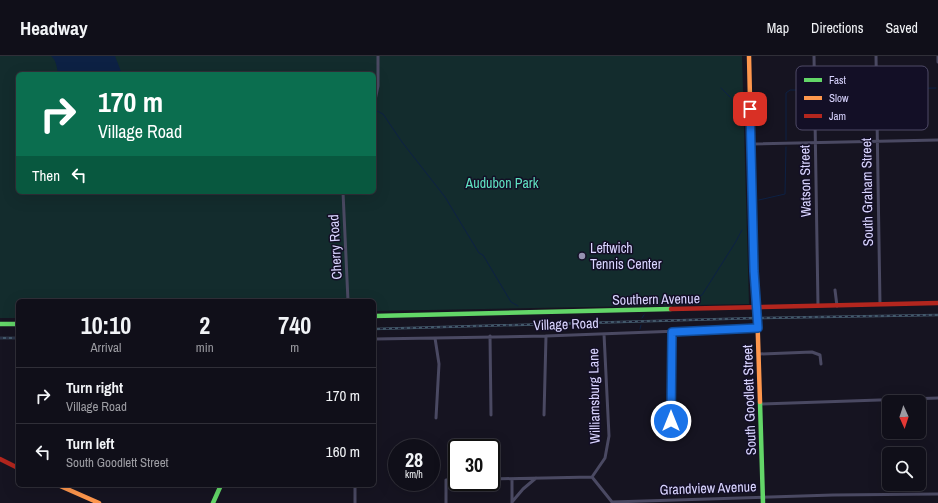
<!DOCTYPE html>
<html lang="en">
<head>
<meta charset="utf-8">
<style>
	body { margin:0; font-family:"Archivo Narrow",sans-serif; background:#1e1d26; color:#f1f3f6; height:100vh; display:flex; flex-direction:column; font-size:15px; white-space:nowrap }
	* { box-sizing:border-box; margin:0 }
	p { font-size:13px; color:#9c9ca2 }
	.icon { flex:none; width:22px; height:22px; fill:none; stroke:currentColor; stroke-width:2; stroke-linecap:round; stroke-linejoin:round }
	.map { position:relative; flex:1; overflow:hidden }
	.drawer { position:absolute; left:16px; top:243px; width:360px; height:188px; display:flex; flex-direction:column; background:#100f19; border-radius:6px; box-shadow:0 4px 16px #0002,0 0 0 1px #302f38 }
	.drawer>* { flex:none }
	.guide { position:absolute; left:16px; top:16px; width:360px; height:122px; border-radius:6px; box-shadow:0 4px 16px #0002,0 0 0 1px #302f38; background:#0b6e4f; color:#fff; overflow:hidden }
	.needle { width:26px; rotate:177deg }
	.fabs { position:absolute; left:882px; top:339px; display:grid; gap:8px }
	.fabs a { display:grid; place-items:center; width:44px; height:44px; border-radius:6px; background:#100f19; box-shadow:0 4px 16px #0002,0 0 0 1px #302f38; font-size:20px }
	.speed { position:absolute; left:388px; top:383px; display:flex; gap:8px; font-size:20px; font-weight:700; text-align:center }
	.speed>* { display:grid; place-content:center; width:52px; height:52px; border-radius:50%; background:#100f19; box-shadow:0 4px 16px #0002,0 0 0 1px #302f38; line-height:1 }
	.speed small { font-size:10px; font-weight:400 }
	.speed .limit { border:2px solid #111; border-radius:6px; background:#fff; color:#111 }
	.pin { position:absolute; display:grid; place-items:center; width:34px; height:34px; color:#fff; margin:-17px; border-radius:8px; box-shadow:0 2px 6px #0006 }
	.me { position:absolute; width:44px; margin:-22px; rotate:0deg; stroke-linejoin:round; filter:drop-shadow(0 0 3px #0008) }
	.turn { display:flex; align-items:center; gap:14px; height:84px; padding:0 16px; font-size:18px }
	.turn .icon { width:52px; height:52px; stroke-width:2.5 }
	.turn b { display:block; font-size:28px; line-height:34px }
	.then { display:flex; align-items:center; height:38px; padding:0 16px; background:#0003; gap:8px; font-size:15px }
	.eta { display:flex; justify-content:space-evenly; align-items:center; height:68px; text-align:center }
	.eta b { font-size:24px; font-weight:700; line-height:28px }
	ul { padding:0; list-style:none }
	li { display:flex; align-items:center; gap:12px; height:56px; padding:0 16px; border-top:1px solid #302f38 }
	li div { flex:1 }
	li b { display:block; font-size:15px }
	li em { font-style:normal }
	header { display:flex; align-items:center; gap:24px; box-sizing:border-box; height:56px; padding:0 20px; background:#100f19; border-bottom:1px solid #302f38 }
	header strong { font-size:19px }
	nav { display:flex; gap:22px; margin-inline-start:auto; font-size:14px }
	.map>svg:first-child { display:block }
	.green { fill:#132c2d; fill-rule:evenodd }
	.water { fill:#0d2144 }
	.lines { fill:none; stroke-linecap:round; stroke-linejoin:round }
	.stream { stroke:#0d2144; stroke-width:1 }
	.street { stroke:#4a4962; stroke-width:3 }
	.fast { stroke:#63d668; stroke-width:4.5 }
	.slow { stroke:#ff974d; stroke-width:4.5 }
	.jam { stroke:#b3261e; stroke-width:4.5 }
	.rail-casing { stroke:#43596b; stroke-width:2.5 }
	.rail { stroke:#130f26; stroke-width:1; stroke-dasharray:3; stroke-linecap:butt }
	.route-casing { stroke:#114b97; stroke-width:10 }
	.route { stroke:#1a73e8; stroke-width:7 }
	.poi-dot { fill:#9591b1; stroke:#130f26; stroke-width:1.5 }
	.labels { text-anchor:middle; stroke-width:3; stroke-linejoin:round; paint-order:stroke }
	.street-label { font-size:14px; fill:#d9d4ff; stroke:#130f26 }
	.park-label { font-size:14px; fill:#5fe0c0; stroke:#130f26 }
	.poi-label { font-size:14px; fill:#d9d4ff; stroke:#130f26; text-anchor:start }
	.key { fill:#130f26; stroke:#4e4a67; stroke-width:1 }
	.key-label { font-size:11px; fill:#d9d4ff }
</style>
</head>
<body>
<header>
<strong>Headway</strong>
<nav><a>Map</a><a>Directions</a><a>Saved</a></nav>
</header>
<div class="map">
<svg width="938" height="447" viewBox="0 0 938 447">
	<rect width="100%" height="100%" fill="#161421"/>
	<path class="green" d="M 0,0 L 742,0 L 749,248 L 374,255 L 374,245 L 18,245 L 18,262 L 0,262 ZM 18,18 L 374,18 L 374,136 L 18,136 Z"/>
	<path class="water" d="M 51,0 L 115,0 L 122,18 L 58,18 C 57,11 56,4 51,0 Z"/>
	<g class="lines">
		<path class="stream" d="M 721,32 L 733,44 L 742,57
			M 881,33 L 936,32
			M 819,34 L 874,33
			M 375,54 L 383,58 L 402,86 L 445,141 L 479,197 L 483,199 L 511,246 L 518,250
			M 786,84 L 786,37 L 790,34 L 812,34
			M 759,144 L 785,138 L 786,91
			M 691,244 L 702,239 L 735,187 L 742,174
			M 642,262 L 644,259
			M 640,273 L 641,269"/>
		<path class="street" d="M 814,0 L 818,250
			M 876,0 L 880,248
			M 938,0 L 938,6
			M 374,49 L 378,30 L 378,0
			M 751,88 L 938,84
			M 343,136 L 348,245
			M 835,234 L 837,250
			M 490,280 L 491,359
			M 435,282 L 439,308 L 436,362
			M 374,283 L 546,280 L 758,272
			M 759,298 L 812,296 L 820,299 L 821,308
			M 760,348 L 938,342
			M 544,359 L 546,280
			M 671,365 L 672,275
			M 592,421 L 605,402 L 609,380 L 604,278
			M 491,423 L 592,421 L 612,446 L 833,439 L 938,438
			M 512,423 L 512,447
			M 355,429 L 355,447
			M 512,446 L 523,433 L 536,422
			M 446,447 L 446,424 L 457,423"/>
		<path class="fast" d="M 374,260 L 671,253
			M 0,268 L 18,268
			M 760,346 L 763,447
			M 213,447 L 221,429"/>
		<path class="slow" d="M 749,0 L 754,215 L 757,251 L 760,346
			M 58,429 L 99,447"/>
		<path class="jam" d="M 671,253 L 938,247
			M 0,403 L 18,412"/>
		<g class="rail-casing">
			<path id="rail" d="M 374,273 L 757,262 L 938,259
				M 0,282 L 18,282"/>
		</g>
		<use href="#rail" class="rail"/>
	</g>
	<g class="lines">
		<g class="route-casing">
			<path id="route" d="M 671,365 L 672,276 L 758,272 L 754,215 L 750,53"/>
		</g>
		<use href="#route" class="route"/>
	</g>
	<circle class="poi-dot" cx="582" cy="200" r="4"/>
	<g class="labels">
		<g class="street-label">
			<text transform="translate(805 125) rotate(-91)" y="5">Watson Street</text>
			<text transform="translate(867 136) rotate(-91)" y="5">South Graham Street</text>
			<text transform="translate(335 191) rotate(-93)" y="5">Cherry Road</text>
			<text transform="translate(656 243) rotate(-1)" y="5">Southern Avenue</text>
			<text transform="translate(566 268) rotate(-2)" y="5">Village Road</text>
			<text transform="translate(594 340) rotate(-91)" y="5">Williamsburg Lane</text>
			<text transform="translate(749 344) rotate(-92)" y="5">South Goodlett Street</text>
			<text transform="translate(708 432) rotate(-2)" y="5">Grandview Avenue</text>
		</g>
		<g class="park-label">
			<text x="502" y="132">Audubon Park</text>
		</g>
		<g class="poi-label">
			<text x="590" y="197">Leftwich<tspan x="590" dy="16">Tennis Center</tspan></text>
		</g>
	</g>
	<rect x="796" y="10" width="132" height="64" rx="6" class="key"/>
	<rect x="804" y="22" width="18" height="4" fill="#63d668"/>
	<rect x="804" y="40" width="18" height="4" fill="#ff974d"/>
	<rect x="804" y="58" width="18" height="4" fill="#b3261e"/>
	<g class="key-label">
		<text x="829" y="28">Fast</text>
		<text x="829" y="46">Slow</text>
		<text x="829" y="64">Jam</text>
	</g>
</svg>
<div class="fabs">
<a><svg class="needle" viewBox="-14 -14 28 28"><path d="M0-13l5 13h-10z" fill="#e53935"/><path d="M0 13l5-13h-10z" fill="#9c9ca2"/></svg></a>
<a><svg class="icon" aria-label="search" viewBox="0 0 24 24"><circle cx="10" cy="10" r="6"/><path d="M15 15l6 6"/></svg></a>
</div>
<div class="speed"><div>28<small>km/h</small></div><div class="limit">30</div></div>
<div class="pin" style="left:750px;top:53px;background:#d93025"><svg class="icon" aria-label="arrive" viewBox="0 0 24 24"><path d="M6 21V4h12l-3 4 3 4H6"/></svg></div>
<svg class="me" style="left:671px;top:365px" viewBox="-20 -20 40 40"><circle r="17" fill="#1a73e8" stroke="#fff" stroke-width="3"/><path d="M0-11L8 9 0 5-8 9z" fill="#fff"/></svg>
<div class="guide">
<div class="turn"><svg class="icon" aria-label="right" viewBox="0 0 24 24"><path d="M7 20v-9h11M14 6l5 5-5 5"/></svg><div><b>170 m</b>Village Road</div></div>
<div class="then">Then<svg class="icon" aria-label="left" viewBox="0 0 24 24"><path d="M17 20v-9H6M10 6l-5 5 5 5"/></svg></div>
</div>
<section class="drawer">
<div class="eta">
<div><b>10:10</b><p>Arrival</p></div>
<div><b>2</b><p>min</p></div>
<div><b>740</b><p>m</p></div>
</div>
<ul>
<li><svg class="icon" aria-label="right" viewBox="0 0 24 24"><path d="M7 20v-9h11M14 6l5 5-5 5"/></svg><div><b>Turn right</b><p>Village Road</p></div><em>170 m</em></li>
<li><svg class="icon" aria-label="left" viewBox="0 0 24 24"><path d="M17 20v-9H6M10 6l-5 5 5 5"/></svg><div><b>Turn left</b><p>South Goodlett Street</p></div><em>160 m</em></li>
</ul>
</section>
</div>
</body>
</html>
